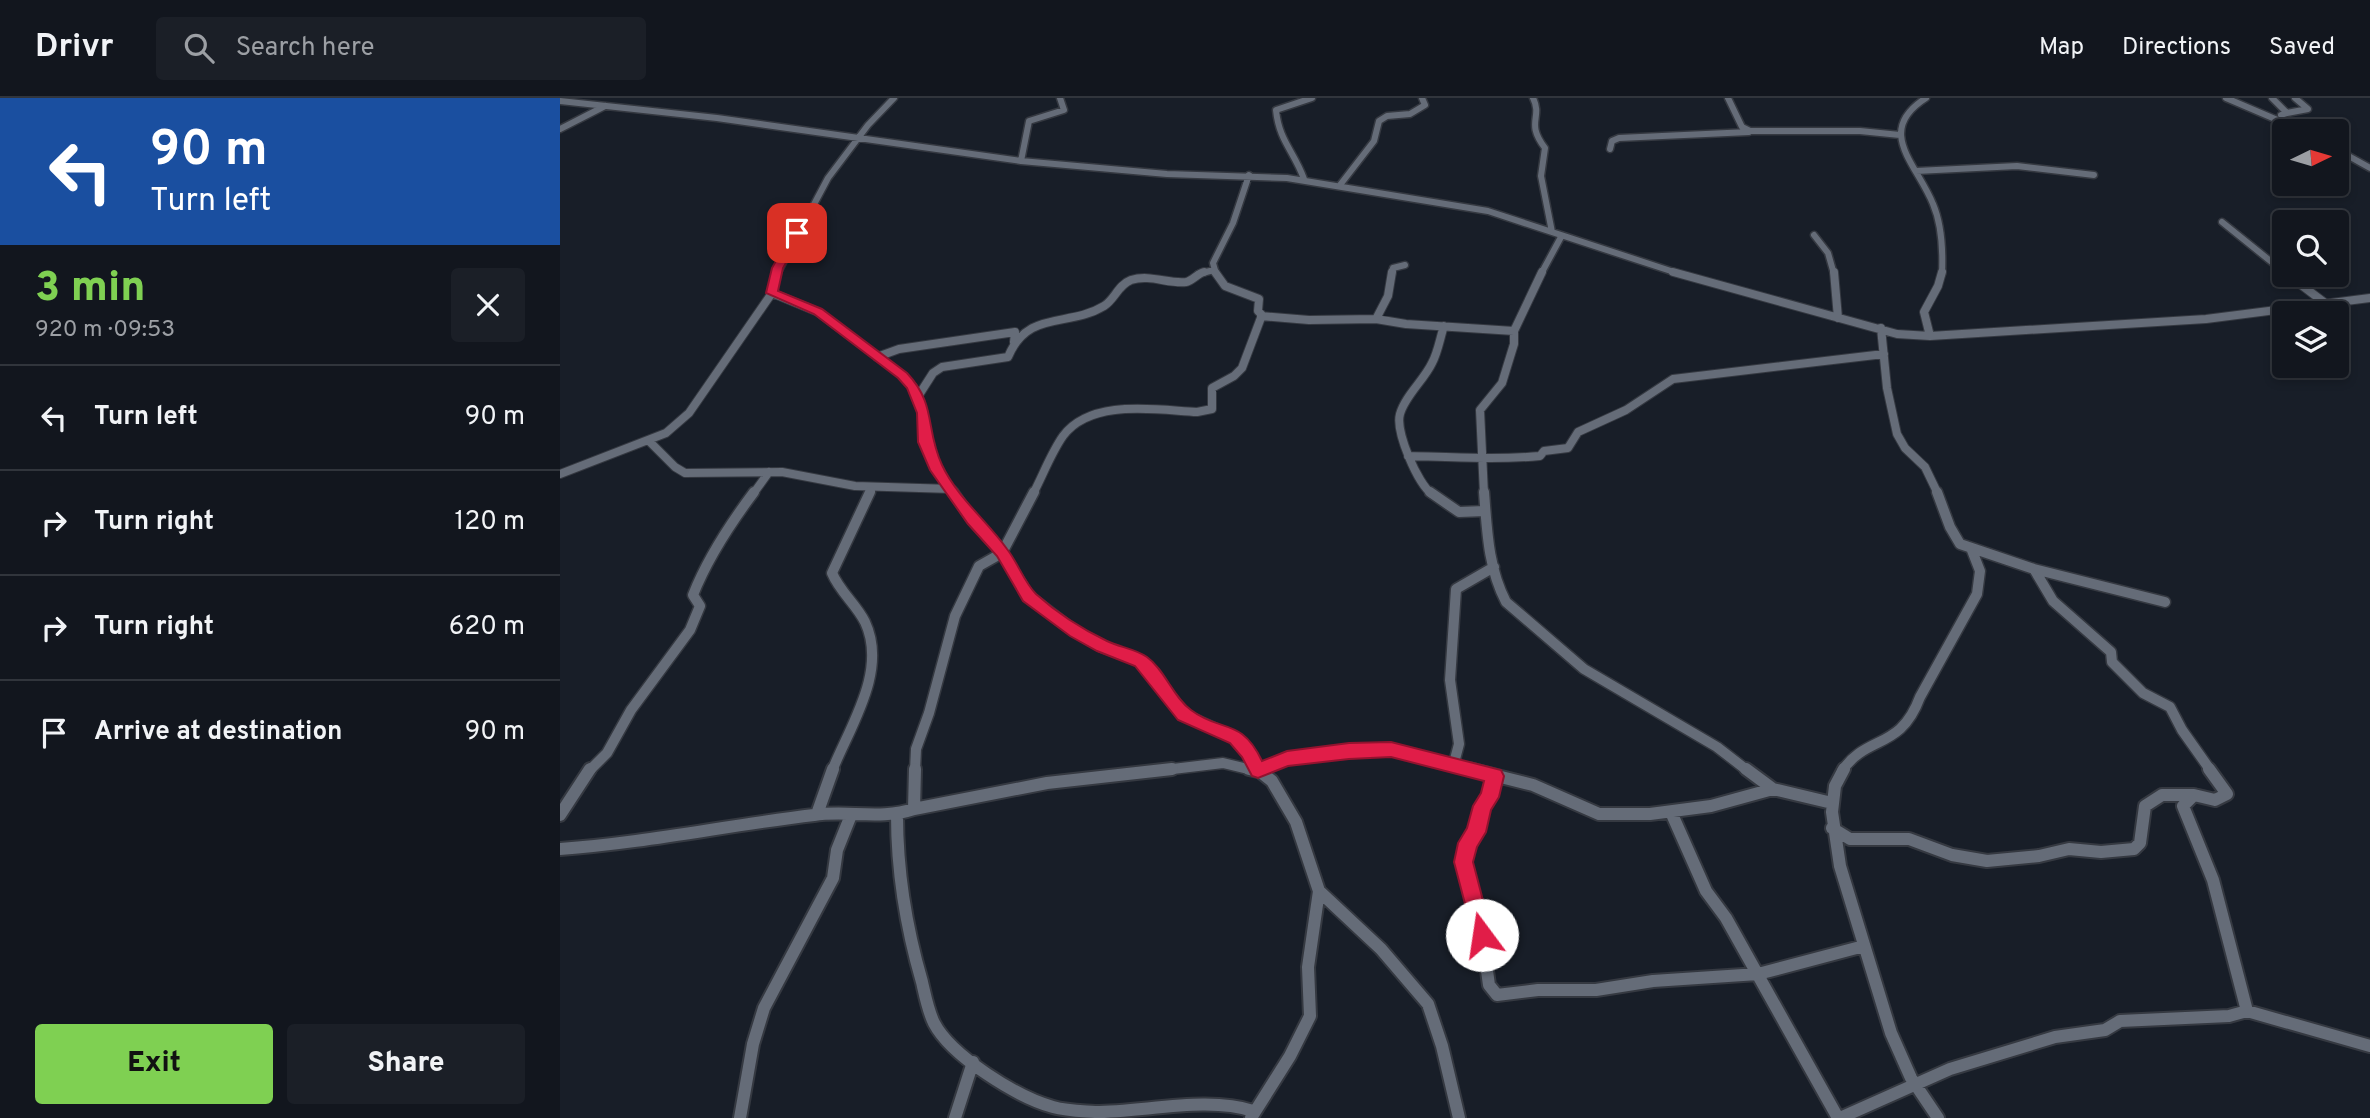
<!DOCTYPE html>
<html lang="en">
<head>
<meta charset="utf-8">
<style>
	body { margin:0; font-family:Overpass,sans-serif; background:#1b1f27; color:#f1f3f6; height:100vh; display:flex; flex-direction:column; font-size:26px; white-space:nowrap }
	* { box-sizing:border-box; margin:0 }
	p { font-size:23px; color:#9c9fa4 }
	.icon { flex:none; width:38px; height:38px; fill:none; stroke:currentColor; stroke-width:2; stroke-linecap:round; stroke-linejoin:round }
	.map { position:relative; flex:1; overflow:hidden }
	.sheet { display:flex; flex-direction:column; background:#12161e; width:560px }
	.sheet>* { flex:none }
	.top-card { background:#1a4fa0; color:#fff; overflow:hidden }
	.needle { width:46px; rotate:85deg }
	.buttons { position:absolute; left:1712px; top:21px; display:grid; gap:14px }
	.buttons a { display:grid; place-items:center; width:77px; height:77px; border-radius:7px; background:#12161e; box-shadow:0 4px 10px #0003,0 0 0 2px #31353c; font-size:35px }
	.pin { position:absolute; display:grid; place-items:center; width:60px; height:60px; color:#fff; margin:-30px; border-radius:14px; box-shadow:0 4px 10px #0006 }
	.me { position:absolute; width:77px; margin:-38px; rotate:346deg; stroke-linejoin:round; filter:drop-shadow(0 0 5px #0008) }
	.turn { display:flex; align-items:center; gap:24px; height:147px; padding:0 35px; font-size:32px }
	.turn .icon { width:91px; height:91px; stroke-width:2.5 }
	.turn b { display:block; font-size:49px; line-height:60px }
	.round { display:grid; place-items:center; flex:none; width:74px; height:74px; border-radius:7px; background:#1b1f27 }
	.overview { display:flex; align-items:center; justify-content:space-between; height:119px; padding:0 35px }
	h1 { font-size:42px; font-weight:800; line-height:52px; color:#7fd052 }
	.primary-button { display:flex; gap:14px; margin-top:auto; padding:14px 35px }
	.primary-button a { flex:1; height:80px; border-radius:7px; background:#7fd052; color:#111; font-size:28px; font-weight:800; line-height:80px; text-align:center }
	.primary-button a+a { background:#1b1f27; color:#f1f3f6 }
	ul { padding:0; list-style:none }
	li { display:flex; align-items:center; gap:21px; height:105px; padding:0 35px; border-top:2px solid #31353c }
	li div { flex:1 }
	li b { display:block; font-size:26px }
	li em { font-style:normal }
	header { display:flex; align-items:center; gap:42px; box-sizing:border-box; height:98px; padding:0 35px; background:#12161e; border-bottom:2px solid #31353c }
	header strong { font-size:33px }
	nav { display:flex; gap:38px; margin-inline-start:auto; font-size:24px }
	.search { width:490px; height:63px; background:#1b1f27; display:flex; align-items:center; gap:18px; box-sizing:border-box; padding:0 24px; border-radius:7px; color:#9c9fa4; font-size:26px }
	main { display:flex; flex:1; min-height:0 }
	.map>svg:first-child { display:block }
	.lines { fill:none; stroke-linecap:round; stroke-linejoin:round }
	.street-far3-casing { stroke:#353941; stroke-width:9 }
	.street-far2-casing { stroke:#353941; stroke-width:10 }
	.street-far1-casing { stroke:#353941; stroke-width:13 }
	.street-casing { stroke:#353941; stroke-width:16 }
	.street-far3 { stroke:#656c78; stroke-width:6 }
	.street-far2 { stroke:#656c78; stroke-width:8 }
	.street-far1 { stroke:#656c78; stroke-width:10 }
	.street { stroke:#656c78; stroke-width:12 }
	.route { fill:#e11d48; stroke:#92132f; stroke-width:2 }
</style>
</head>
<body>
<header>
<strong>Drivr</strong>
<div class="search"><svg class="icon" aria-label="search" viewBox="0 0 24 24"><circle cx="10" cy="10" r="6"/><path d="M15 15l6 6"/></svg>Search here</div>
<nav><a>Map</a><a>Directions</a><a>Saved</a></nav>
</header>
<main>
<section class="sheet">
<div class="top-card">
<div class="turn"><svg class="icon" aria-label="left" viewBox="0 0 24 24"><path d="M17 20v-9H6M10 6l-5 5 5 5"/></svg><div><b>90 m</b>Turn left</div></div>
</div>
<div class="overview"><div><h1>3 min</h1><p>920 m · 09:53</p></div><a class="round"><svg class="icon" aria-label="close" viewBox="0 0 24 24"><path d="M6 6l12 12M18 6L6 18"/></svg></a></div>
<ul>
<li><svg class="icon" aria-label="left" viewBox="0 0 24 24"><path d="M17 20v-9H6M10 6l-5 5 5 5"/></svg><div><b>Turn left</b></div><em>90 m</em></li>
<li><svg class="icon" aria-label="right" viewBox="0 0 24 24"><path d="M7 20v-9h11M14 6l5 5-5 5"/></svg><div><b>Turn right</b></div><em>120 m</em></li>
<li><svg class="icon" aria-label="right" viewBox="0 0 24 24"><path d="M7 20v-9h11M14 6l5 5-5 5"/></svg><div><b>Turn right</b></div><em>620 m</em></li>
<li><svg class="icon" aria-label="arrive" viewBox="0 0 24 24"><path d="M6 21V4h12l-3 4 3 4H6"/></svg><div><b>Arrive at destination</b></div><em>90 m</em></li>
</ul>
<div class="primary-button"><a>Exit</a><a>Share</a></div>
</section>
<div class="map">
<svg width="1810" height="1020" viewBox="0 0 1810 1020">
	<rect width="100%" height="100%" fill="#181e28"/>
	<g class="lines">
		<g class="street-far3-casing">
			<path id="street-far3" d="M 973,0 C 983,20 965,24 985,50 L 981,78 L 992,134
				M 1168,0 L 1182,29 L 1190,33 L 1300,33 L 1340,37
				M 1366,0 C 1314,33 1357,66 1373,106 C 1382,127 1383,153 1382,176
				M 1666,0 L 1743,33
				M 1712,0 L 1727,15 L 1721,17
				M 0,3 L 157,20 L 461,63 L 607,76 L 727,80 L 928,113 L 1120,176
				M 1727,15 L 1748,11 L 1735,0
				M 0,31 L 45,8
				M 1050,51 L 1052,43 L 1059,40 L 1189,34
				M 1776,51 L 1810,70
				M 461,63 L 469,23 L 504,12 L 500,0
				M 1356,73 L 1457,68 L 1534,77
				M 744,81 C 734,53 719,43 716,12 L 752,0
				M 780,87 L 814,43 L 819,23 L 827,18 L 850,16 L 865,7 L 862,0
				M 1662,124 L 1724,174
				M 1254,137 L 1268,155 L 1274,176
				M 217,176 L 268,80 L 308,27 L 334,0
				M 638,176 L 654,172
				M 656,176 L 653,165 L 673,125 L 689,77
				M 832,176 L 833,170 L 845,167
				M 981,176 L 1001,139"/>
		</g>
		<g class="street-far2-casing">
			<path id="street-far2" d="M 1113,174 L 1337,236 L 1370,238 L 1646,221 L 1810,200
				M 1274,174 L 1278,220
				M 1728,177 L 1769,208
				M 212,195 L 258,214 L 342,277 L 353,289 L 364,315 L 365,344 L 377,372 L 394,396
				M 701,218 L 749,222 L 816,221 L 846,226 L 954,233
				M 816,221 L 828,198 L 832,174
				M 1321,230 L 1327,290 L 1337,336 L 1345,350 L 1365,369 L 1378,396
				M 1370,238 L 1364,214 L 1378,188 L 1382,174
				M 317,259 L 339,251 L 455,234 L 454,244
				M 357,300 L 373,275 L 382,269 L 448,259 C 468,211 508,230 544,208 C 555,201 558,187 571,182 C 590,176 608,186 626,184 C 632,183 637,176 644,174
				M 89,343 L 115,369 L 125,375 L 222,374 L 295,388 L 392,391
				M 848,358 C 892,359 936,362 980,358 L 984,353 L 1008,350 L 1018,334 L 1066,312 L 1113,281 L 1324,256
				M 0,376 L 106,335 L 129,315 L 212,195 L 217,174
				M 193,396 L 209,374
				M 309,396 L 312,390
				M 473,396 C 483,377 491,355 503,338 C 531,300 597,312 637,314 L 652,311 L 652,290 L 674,278 L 682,270 L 702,217 L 698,213 L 699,201 L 665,188 L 655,174
				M 872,396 C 858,386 835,334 840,316 C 845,298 864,282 872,265 C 878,254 880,240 884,228
				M 924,396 L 920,312 L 942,285 L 954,246 L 954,233 L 982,174"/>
		</g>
		<g class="street-far1-casing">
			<path id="street-far1" d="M 393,394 L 413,423 L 442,455 L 469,498 L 516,534 L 542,549 L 580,563 L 625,617 L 676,640 L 689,654 L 698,673
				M 870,394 L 899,414 L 925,413
				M 924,394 C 927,432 928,470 946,504 L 1024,571 L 1157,649 L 1188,673
				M 1377,394 L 1390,429 L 1400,446 L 1474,471 L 1605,504
				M 1474,471 L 1493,503 L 1551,554 L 1552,564 L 1583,595 L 1610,609 L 1622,632 L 1651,673
				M 894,665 L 899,646 L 890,582 L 896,491 L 934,469
				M 29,673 L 47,655 L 71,612 L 130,532 L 140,508 L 133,497 C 148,459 170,426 194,394
				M 272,673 C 290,628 328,573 305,524 C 296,506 280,494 272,475 L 310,394
				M 355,673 L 356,651 L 369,615 L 395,518 L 419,468 L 442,455 L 474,394
				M 596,673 L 663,665 L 696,673
				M 699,673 L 727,661 L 831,651 L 916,673
				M 1282,673 C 1307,636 1340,653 1360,599 L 1417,496 L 1420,473 L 1411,450"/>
		</g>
		<g class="street-casing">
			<path id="street" d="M 689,671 L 698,673 L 703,671
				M 697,671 L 712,683 L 736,724 L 759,793 L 821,851 L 868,906 L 882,948 L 899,1020
				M 909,671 L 973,687 L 1039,716 L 1090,716 L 1151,708 L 1213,691
				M 1186,671 L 1213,691 L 1272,705
				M 1284,671 L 1275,688 L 1272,714 L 1280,768 L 1331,935 L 1351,980 L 1378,1020
				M 1649,671 L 1667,696 L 1655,702 L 1634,697 L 1623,708 L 1653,782 L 1687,913
				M 935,678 L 930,699 L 922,708 L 916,734 L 908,745 L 904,764 L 922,837 L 929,887 L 937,897 L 978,892 L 1036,892 L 1093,883 L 1198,876 L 1304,848
				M 354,711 L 355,671
				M 1111,714 L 1146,793 L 1166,820 L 1278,1020
				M 257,716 L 273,671
				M 0,717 L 30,671
				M 337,717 C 337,774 346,829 362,884 C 365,897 368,913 374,925 C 391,958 457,999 493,1009 C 507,1013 521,1013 535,1014 C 584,1014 648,998 693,1013
				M 1272,730 L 1290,741 L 1349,741 L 1392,757 L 1427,763 L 1479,758 L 1509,751 L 1541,754 L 1574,751 L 1580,745 L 1585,708 L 1602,697 L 1634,697
				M 0,751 C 85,745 169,727 254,717 C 287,712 321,722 354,711 L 487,685 L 612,671
				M 180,1020 L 193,946 L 204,910 L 273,780 L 277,752 L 291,717
				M 395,1020 L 413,964
				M 691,1020 L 730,958 L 750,918 L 748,869 L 759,793
				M 1280,1020 L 1390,971 L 1495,939 L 1545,932 L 1560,923 L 1669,918 L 1687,913 L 1810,948"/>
		</g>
		<use href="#street-far3" class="street-far3"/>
		<use href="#street-far2" class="street-far2"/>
		<use href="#street-far1" class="street-far1"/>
		<use href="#street" class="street"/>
	</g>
	<path class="route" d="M 233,132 L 243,135 L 223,170 L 218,193 L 262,211 L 347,275 C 377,307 365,331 382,367 C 397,399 427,423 447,451 C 458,465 464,484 476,496 C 496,514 522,531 547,543 C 559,549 576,551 587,559 C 605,572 613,599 631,612 C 661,635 681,619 702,663 L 727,653 L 789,645 L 831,644 L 941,672 L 944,678 L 939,699 L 931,712 L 926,734 L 917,749 L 913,764 L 932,837 L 929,844 L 922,847 L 915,844 L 894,764 L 898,745 L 907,730 L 913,708 L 921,695 L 924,683 L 831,659 L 789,661 L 728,668 L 698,680 L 692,678 L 682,659 L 670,645 L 618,622 L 575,568 L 537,553 L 510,538 L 463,503 L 437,458 L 408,426 L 370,372 L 358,344 L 357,315 L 347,290 L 338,280 L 254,216 L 206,195 L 212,170 Z"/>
</svg>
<div class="buttons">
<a><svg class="needle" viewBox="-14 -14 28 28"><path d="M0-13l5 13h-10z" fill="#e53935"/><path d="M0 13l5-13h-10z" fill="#9c9fa4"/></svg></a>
<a><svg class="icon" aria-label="search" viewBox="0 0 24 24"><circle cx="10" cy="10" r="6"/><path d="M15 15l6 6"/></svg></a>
<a><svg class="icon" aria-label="layers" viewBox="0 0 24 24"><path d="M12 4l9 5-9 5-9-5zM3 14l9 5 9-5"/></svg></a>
</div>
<div class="pin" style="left:237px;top:135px;background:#d93025"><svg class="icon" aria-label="arrive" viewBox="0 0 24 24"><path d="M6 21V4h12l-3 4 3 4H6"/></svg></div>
<svg class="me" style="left:922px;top:837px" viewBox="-20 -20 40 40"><circle r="19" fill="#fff"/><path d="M0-13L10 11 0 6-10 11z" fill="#e11d48"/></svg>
</div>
</main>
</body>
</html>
